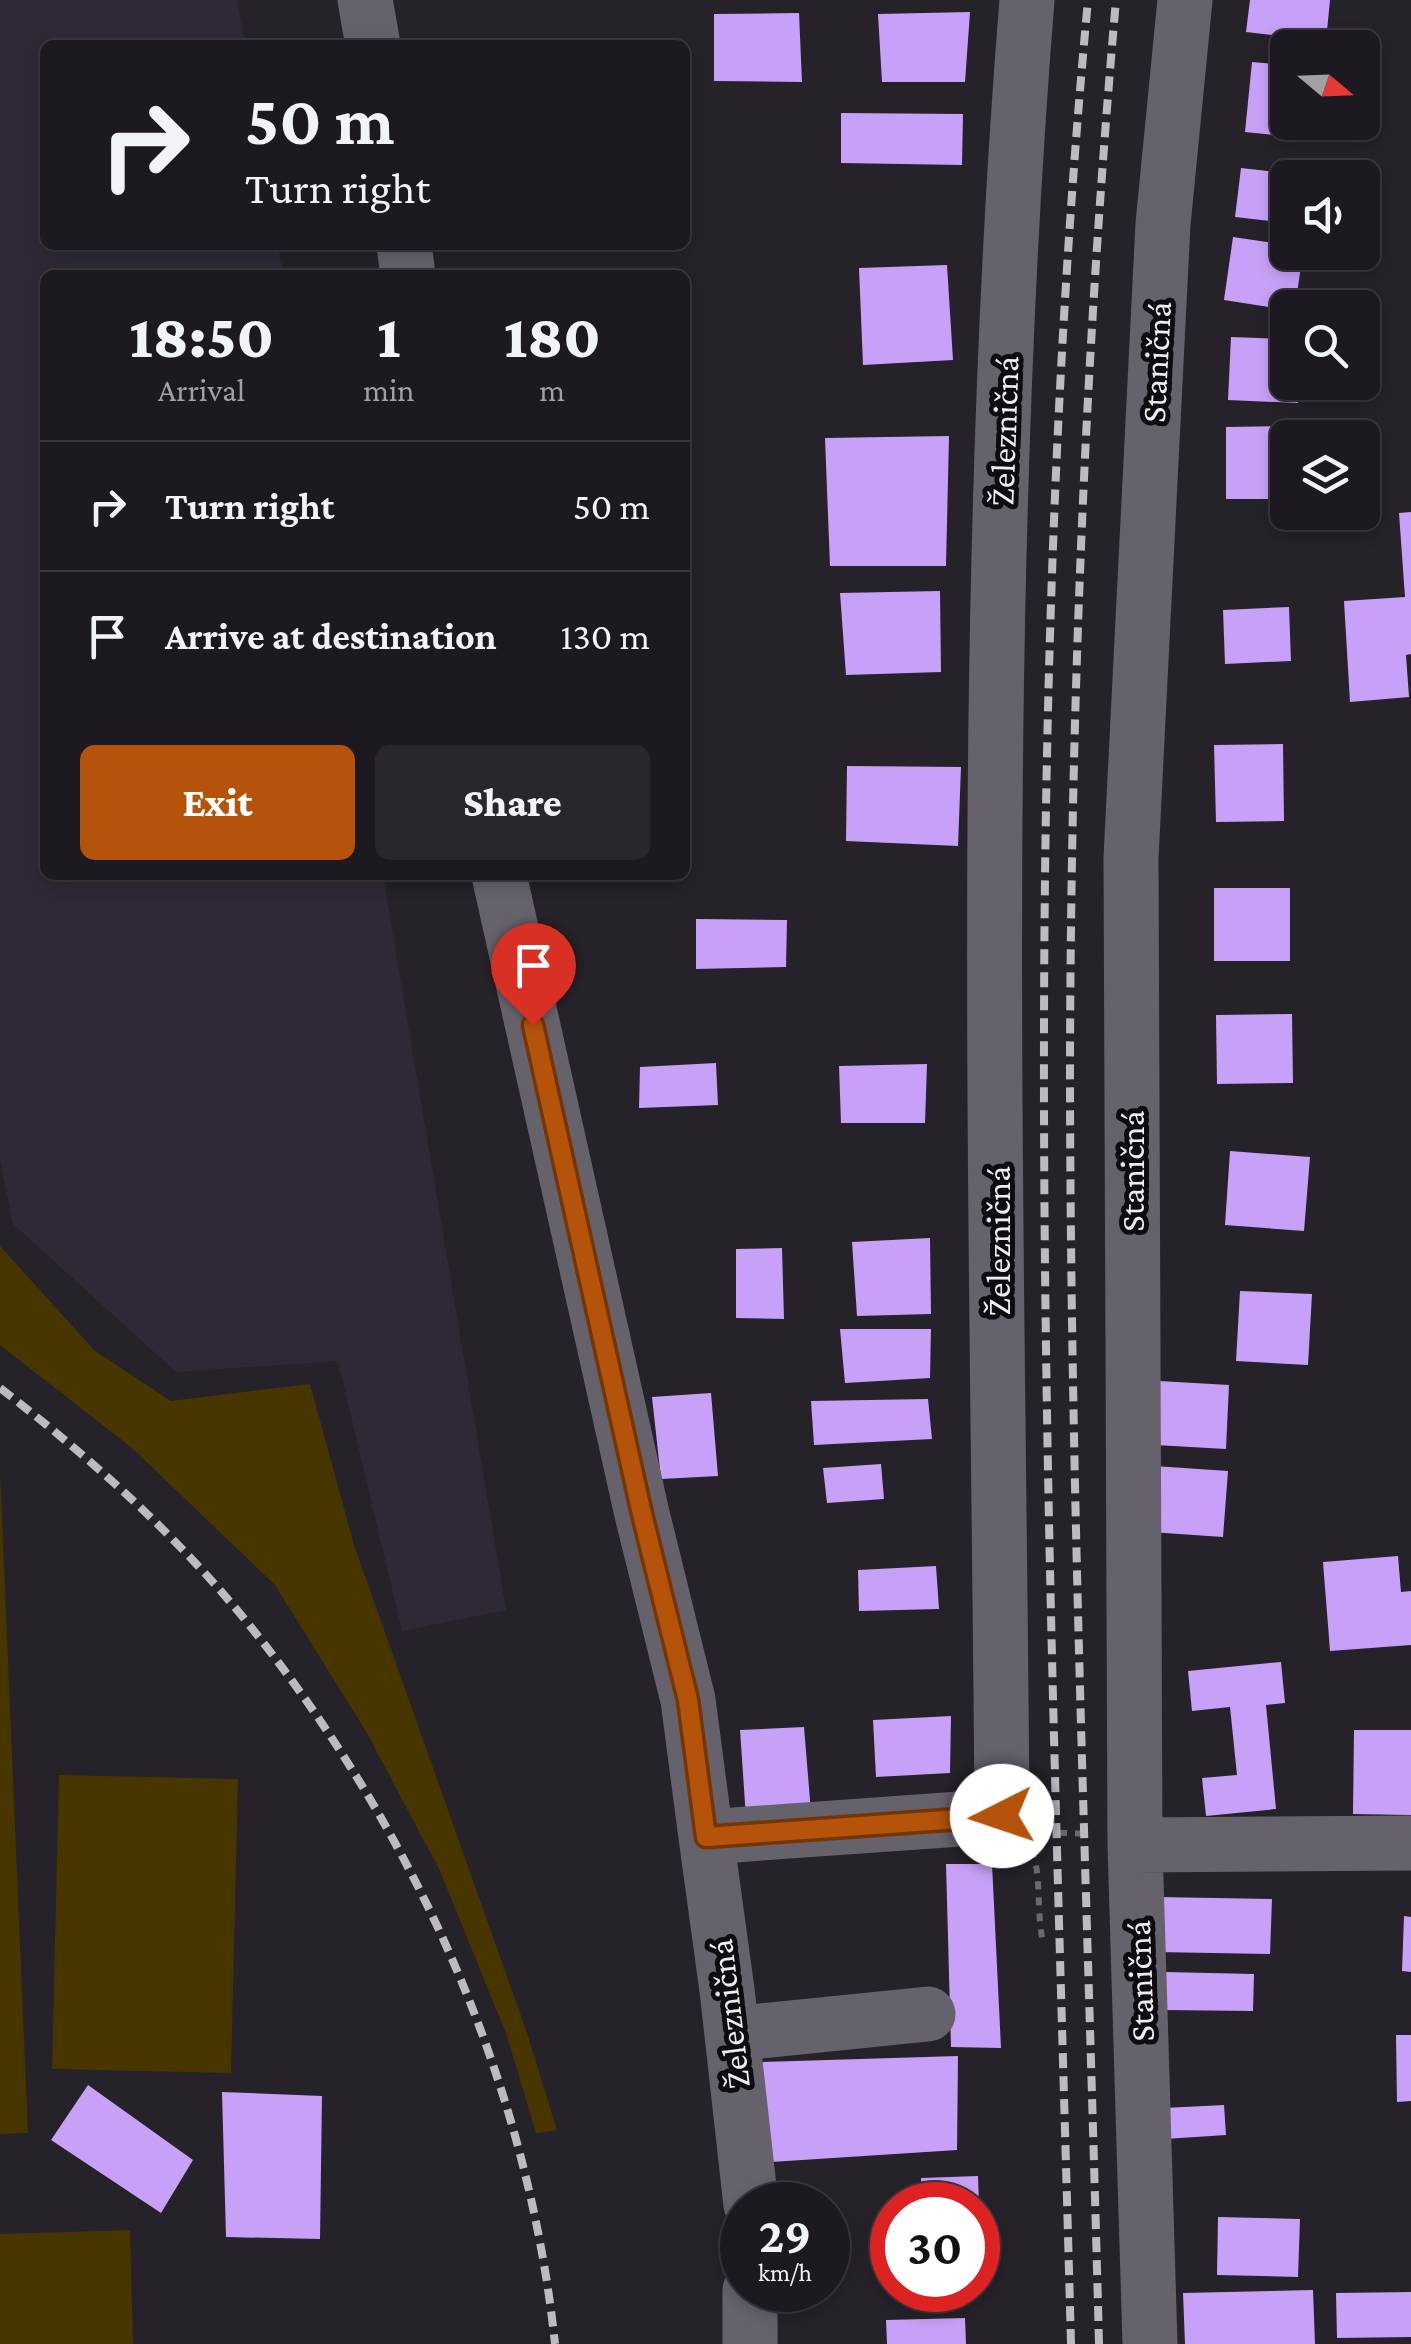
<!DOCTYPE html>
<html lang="en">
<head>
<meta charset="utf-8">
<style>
	body { margin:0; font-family:"Crimson Pro",serif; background:#29272d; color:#f1f3f6; height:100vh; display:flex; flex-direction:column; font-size:38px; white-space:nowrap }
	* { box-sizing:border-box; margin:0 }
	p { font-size:32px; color:#a0a1a5 }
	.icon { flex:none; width:55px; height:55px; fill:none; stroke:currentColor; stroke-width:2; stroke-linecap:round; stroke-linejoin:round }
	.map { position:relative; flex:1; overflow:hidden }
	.panel { position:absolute; left:40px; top:270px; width:650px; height:610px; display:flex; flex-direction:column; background:#1c1a20; border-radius:15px; box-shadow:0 5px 15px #0003,0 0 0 2px #3a383e }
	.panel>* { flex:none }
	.hud { position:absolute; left:40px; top:40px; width:650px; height:210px; border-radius:15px; box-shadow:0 5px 15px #0003,0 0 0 2px #3a383e; background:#1c1a20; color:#f1f3f6; overflow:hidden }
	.needle { width:65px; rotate:109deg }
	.tools { position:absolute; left:1270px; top:30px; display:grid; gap:20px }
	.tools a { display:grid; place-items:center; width:110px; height:110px; border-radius:15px; background:#1c1a20; box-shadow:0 5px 15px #0003,0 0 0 2px #3a383e; font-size:50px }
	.speed { position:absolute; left:720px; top:2182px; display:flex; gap:20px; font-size:50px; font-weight:700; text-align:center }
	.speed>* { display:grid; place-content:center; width:130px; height:130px; border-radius:50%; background:#1c1a20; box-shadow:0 5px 15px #0003,0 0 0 2px #3a383e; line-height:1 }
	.speed small { font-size:25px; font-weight:400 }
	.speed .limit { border:15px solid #d22; background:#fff; color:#111 }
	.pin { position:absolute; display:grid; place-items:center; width:85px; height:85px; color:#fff; margin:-102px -42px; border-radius:50% 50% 50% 0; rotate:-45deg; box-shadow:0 0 10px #0007 }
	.pin .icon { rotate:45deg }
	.me { position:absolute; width:110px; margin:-55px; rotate:266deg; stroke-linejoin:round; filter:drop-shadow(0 0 8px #0008) }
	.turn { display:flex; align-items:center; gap:35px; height:210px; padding:0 40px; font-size:45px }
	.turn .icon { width:130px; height:130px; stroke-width:2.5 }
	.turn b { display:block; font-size:70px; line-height:85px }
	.eta { display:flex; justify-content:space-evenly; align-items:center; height:170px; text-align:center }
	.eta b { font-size:60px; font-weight:800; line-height:70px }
	.button { display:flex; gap:20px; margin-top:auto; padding:20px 40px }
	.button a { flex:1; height:115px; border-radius:15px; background:#b45309; color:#fff; font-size:40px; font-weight:800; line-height:115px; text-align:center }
	.button a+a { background:#29272d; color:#f1f3f6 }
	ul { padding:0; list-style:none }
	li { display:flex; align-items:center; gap:30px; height:130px; padding:0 40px; border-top:2px solid #3a383e }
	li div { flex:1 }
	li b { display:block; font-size:38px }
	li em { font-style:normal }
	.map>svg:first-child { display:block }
	.built { fill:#2f2937 }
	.green { fill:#473600 }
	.building { fill:#c7a1f7 }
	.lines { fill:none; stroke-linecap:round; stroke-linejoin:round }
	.path { stroke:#6b6970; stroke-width:6; stroke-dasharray:8 8; stroke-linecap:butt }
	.minor { stroke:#66626c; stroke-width:55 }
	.rail { stroke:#bdbbc2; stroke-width:8; stroke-dasharray:15 8; stroke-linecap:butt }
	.route-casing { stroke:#753606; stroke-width:25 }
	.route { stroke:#b45309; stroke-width:18 }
	.labels { text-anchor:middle; stroke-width:10; stroke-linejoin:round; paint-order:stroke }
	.street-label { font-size:35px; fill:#efedf3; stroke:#0e0c10 }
</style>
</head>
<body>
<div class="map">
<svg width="1411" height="2344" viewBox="0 0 1411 2344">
	<rect width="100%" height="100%" fill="#25222a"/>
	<path class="built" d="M 0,0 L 237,0 L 245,45 L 45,45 L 45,245 L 278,245 L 283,275 L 45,275 L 45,875 L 383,875 L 506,1610 L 402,1631 L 338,1361 L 176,1372 L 13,1224 L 0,1159 Z"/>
	<path class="green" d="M 0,1246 L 95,1351 L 171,1401 L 310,1384 L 354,1545 L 527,2033 L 557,2130 L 536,2133 L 507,2036 L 440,1871 L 367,1733 L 275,1585 L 132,1448 L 0,1345 Z
		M 0,1472 L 28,2133 L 0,2134 Z
		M 59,1775 L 238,1779 L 231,2073 L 52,2069 Z
		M 130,2230 L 133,2344 L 0,2344 L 0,2234 Z"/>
	<path class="building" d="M 1250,0 L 1330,0 L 1326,41 L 1246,32 Z
		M 970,12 L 965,82 L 882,82 L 878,14 Z
		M 799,13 L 802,82 L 714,81 L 714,14 Z
		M 1252,62 L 1288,65 L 1288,122 L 1326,122 L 1324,140 L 1245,132 Z
		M 841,113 L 963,114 L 962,165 L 841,163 Z
		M 1241,168 L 1301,175 L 1288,178 L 1288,223 L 1235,217 Z
		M 1233,237 L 1288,245 L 1288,252 L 1303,252 L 1295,308 L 1288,310 L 1224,300 Z
		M 947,265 L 953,360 L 863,365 L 859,268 Z
		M 1231,337 L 1288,339 L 1288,382 L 1299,382 L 1298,403 L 1228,400 Z
		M 1293,426 L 1293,438 L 1288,438 L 1288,499 L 1226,499 L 1226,427 Z
		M 949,436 L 946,566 L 830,566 L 825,438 Z
		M 1411,512 L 1411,654 L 1406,655 L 1409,697 L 1350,702 L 1344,601 L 1405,597 L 1399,513 Z
		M 940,591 L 941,672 L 846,675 L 840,593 Z
		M 1289,607 L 1291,661 L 1225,664 L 1223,610 Z
		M 1283,744 L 1284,821 L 1216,822 L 1214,745 Z
		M 847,766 L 961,767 L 958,846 L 846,841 Z
		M 1214,888 L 1290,888 L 1290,961 L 1214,961 Z
		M 696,919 L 787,920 L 786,967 L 696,969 Z
		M 1292,1014 L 1293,1083 L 1217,1084 L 1216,1015 Z
		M 716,1063 L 718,1105 L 639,1108 L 640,1067 Z
		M 927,1064 L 925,1123 L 841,1123 L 839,1066 Z
		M 1230,1151 L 1310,1157 L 1304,1231 L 1225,1225 Z
		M 930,1238 L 931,1314 L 857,1316 L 852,1242 Z
		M 782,1248 L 784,1319 L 736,1318 L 736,1249 Z
		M 1240,1291 L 1312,1294 L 1308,1365 L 1236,1361 Z
		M 840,1329 L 931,1329 L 930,1378 L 845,1383 Z
		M 1159,1381 L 1229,1385 L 1226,1449 L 1155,1445 Z
		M 711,1393 L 718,1476 L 661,1479 L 652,1397 Z
		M 928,1399 L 932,1439 L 814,1445 L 811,1401 Z
		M 881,1464 L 884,1499 L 827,1503 L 823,1468 Z
		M 1154,1466 L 1228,1471 L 1223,1537 L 1150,1532 Z
		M 1398,1556 L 1401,1592 L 1411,1591 L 1411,1645 L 1330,1651 L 1323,1562 Z
		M 936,1566 L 939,1609 L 859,1611 L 858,1570 Z
		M 1281,1662 L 1285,1703 L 1266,1705 L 1276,1809 L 1206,1816 L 1202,1778 L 1237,1775 L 1230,1707 L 1192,1711 L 1188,1671 Z
		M 951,1716 L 950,1773 L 876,1777 L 873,1720 Z
		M 804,1727 L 811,1812 L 746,1818 L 740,1730 Z
		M 1354,1730 L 1411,1730 L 1411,1815 L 1353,1814 Z
		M 946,1864 L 992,1864 L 1001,2048 L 951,2047 Z
		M 1157,1897 L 1272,1899 L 1270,1954 L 1155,1952 Z
		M 1404,1916 L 1411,1917 L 1411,1972 L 1402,1971 Z
		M 1164,1972 L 1254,1974 L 1253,2011 L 1163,2010 Z
		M 1396,2035 L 1411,2035 L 1411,2101 L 1397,2102 Z
		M 958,2056 L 957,2150 L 771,2162 L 762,2062 Z
		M 88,2085 L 193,2160 L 161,2213 L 51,2140 Z
		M 222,2092 L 322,2096 L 320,2239 L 226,2237 Z
		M 1224,2105 L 1226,2135 L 1165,2139 L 1164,2108 Z
		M 978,2176 L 979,2205 L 921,2205 L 921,2178 Z
		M 1218,2217 L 1300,2219 L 1298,2277 L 1217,2275 Z
		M 1313,2290 L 1315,2344 L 1185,2344 L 1183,2293 Z
		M 1411,2292 L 1411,2337 L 1337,2338 L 1336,2293 Z
		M 965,2318 L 966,2344 L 887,2344 L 886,2320 Z"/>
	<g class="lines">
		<path class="path" d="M 1043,1832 L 1090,1834
			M 1032,1850 C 1042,1879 1036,1911 1043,1942"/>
		<path class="minor" d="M 365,0 L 373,45
			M 404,245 L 408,275
			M 499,875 L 642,1514 L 688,1700 L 706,1837
			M 1135,1845 L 1411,1843
			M 732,2034 L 928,2014
			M 751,2205 L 727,1990 L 706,1837 L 1002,1816 C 998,1211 978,604 1027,0
			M 750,2344 L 750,2290
			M 1150,2344 L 1135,1845 L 1131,858 L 1163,224 L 1185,0"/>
		<path class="rail" d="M 0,1388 C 88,1456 171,1530 242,1616 C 411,1823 527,2077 555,2344
			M 1071,2344 C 1050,1563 1015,780 1088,0
			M 1099,2344 C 1088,1916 1070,1488 1070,1060 C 1071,706 1085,352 1116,0"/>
	</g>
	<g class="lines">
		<g class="route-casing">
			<path id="route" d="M 533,1025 L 642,1514 L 688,1700 L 706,1837 L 1002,1816"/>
		</g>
		<use href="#route" class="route"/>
	</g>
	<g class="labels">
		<g class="street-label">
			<text transform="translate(1156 362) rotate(-87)" y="12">Staničná</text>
			<text transform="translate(1004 431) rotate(-88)" y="12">Železničná</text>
			<text transform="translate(1132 1171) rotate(-90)" y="12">Staničná</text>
			<text transform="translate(998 1241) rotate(-90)" y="12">Železničná</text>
			<text transform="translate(1140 1981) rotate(-92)" y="12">Staničná</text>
			<text transform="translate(729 2014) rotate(-97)" y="12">Železničná</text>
		</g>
	</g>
</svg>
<div class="tools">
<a><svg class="needle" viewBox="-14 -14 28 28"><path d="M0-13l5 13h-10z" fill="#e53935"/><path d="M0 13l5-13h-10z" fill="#a0a1a5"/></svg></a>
<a><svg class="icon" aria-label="sound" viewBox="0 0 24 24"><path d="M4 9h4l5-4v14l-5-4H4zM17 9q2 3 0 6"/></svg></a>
<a><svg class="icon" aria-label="search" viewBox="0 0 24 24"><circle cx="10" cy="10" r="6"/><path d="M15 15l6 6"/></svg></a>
<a><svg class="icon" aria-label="layers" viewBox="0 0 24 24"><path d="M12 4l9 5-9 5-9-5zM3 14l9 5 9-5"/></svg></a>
</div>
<div class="speed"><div>29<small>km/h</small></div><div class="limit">30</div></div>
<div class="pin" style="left:533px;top:1025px;background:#d93025"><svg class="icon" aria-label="arrive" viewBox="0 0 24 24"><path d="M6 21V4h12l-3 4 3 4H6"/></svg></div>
<svg class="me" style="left:1002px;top:1816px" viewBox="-20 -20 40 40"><circle r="19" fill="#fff"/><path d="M0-13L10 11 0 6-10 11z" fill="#b45309"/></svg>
<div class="hud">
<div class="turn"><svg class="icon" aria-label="right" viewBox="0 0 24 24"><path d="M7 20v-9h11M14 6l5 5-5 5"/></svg><div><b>50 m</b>Turn right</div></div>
</div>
<section class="panel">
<div class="eta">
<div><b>18:50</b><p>Arrival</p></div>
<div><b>1</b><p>min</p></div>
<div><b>180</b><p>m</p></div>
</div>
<ul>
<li><svg class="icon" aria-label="right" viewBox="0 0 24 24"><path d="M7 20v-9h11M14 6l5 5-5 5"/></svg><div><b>Turn right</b></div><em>50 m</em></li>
<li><svg class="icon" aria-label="arrive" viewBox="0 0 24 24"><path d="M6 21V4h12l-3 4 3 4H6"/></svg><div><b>Arrive at destination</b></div><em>130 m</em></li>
</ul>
<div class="button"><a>Exit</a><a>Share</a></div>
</section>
</div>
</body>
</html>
